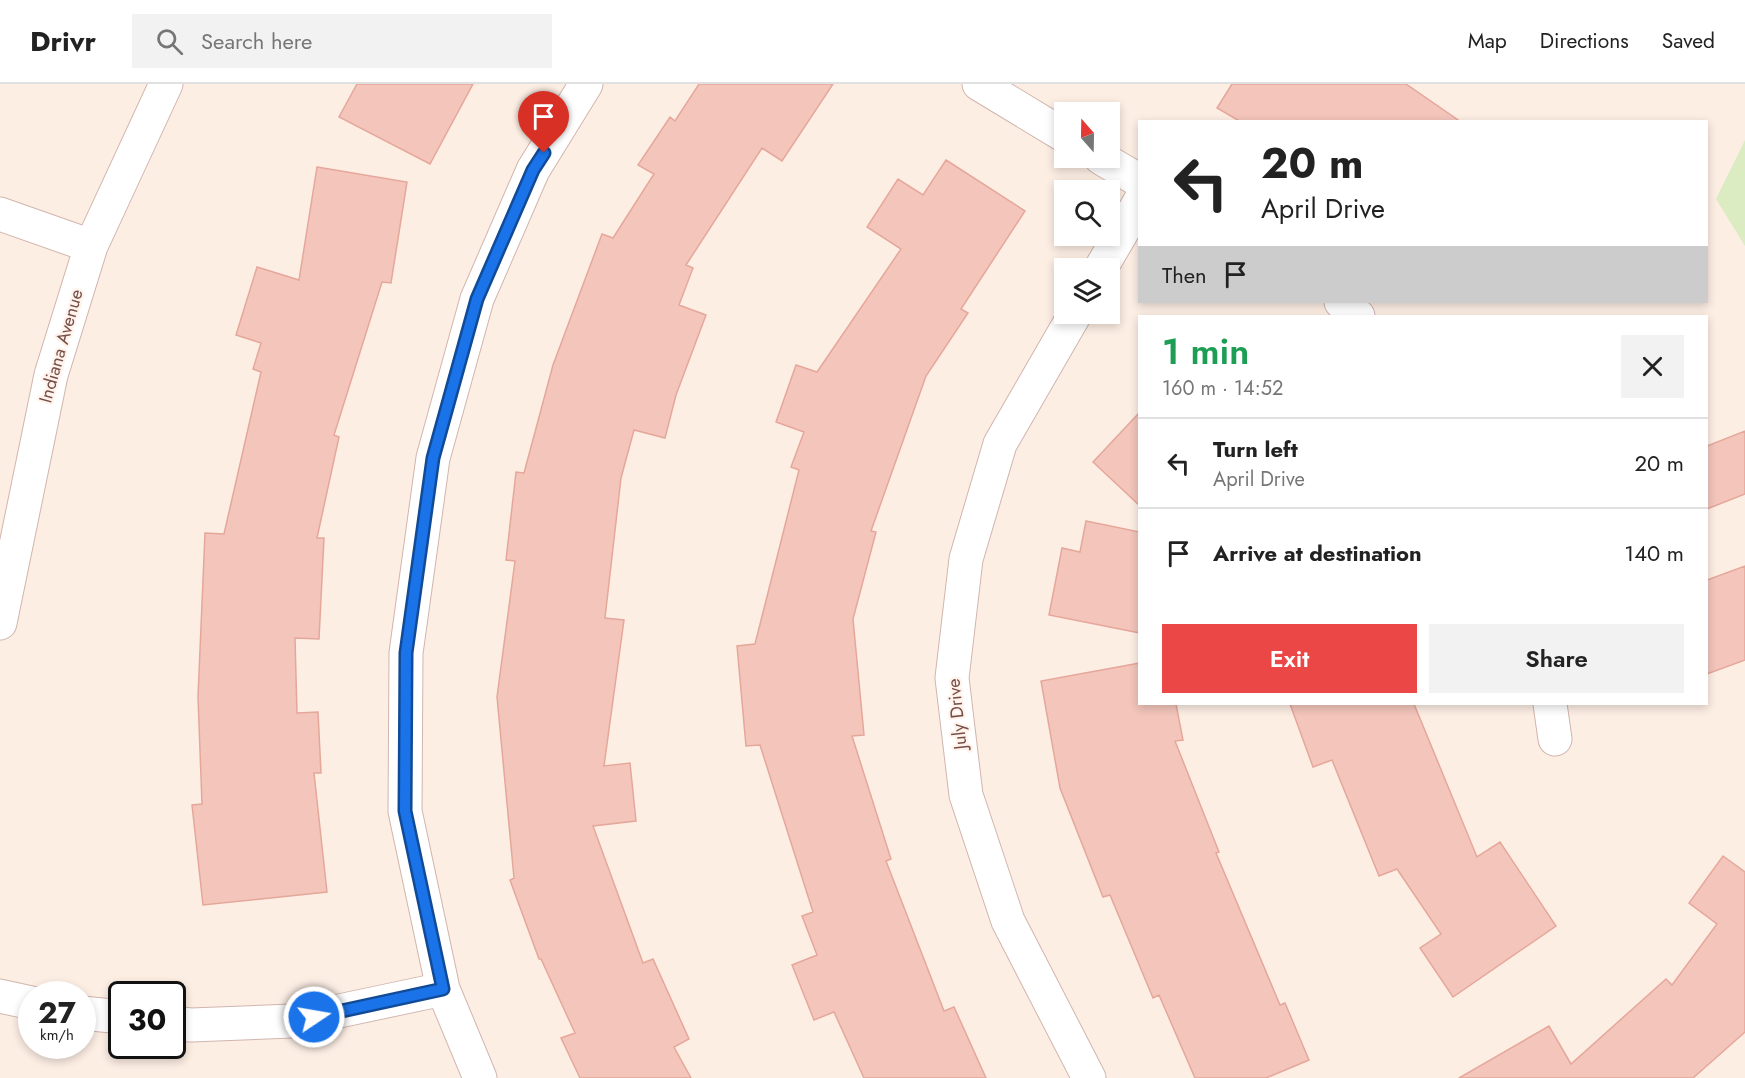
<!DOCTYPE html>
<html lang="en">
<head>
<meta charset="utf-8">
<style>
	body { margin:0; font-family:Jost,sans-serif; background:#f2f2f2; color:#222; height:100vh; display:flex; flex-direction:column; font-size:22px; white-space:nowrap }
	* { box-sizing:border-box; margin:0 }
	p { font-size:20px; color:#767676 }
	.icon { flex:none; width:33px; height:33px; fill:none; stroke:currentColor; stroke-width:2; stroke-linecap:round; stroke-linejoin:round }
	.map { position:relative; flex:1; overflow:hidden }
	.side { position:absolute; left:1138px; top:231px; width:570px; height:390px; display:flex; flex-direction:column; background:#fff; border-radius:0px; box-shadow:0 3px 9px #0003 }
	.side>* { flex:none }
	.hud { position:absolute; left:1138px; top:36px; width:570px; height:183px; border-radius:0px; box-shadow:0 3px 9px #0003; background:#fff; color:#222; overflow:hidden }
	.needle { width:39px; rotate:340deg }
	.buttons { position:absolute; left:1054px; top:18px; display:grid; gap:12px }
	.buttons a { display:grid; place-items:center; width:66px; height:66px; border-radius:0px; background:#fff; box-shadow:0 3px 9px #0003; font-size:30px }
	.speed { position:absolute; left:18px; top:897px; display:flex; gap:12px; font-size:30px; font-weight:700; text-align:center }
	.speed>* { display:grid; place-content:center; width:78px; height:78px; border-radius:50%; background:#fff; box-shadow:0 3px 9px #0003; line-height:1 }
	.speed small { font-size:15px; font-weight:400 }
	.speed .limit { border:3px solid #111; border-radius:9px; background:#fff; color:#111 }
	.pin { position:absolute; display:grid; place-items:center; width:51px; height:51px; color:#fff; margin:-62px -26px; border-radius:50% 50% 50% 0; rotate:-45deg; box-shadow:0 0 6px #0007 }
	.pin .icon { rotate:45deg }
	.me { position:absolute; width:66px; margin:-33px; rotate:78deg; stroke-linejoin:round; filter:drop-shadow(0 0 4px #0008) }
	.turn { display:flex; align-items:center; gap:21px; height:126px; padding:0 24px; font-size:27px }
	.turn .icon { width:78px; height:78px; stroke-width:2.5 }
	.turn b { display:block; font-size:42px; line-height:51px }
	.then { display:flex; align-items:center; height:57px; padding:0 24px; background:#0003; gap:12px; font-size:22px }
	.round { display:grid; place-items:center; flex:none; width:63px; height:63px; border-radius:0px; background:#f2f2f2 }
	.overview { display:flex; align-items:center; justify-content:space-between; height:102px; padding:0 24px }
	h1 { font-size:36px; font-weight:600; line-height:45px; color:#1e9e55 }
	.primary-button { display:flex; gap:12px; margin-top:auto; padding:12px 24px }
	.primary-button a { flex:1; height:69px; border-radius:0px; background:#ea4746; color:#fff; font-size:24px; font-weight:600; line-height:69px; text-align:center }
	.primary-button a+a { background:#f2f2f2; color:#222 }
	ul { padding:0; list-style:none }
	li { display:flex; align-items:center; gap:18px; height:90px; padding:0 24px; border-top:2px solid #e0e0e0 }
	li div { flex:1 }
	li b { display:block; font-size:22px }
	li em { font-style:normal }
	header { display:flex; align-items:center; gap:36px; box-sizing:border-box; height:84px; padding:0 30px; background:#fff; border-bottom:2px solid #e0e0e0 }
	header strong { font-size:28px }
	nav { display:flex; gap:33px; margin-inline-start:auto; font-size:21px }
	.search { width:420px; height:54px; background:#f2f2f2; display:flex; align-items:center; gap:15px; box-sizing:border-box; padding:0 21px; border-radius:0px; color:#767676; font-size:22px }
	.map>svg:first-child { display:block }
	.green { fill:#dbebc2 }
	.building { fill:#f3c5bb; stroke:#e6a79b; stroke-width:1.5 }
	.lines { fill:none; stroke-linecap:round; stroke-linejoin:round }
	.minor-casing { stroke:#d1b5ad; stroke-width:35 }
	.minor { stroke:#fff; stroke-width:33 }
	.route-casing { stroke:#114b97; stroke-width:15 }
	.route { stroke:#1a73e8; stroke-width:10 }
	.labels { text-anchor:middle; stroke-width:4.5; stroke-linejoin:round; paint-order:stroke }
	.street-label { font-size:18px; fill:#764f49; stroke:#fff3eb }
</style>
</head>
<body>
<header>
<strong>Drivr</strong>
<div class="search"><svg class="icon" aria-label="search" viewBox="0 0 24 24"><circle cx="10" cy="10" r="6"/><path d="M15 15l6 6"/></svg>Search here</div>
<nav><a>Map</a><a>Directions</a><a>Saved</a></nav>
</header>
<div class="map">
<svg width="1745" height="994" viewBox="0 0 1745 994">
	<rect width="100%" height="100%" fill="#fdeee4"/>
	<path class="green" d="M 1745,56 L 1745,162 L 1716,115 Z"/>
	<path class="building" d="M 357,0 L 473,0 L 430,80 L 339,33 Z
		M 699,0 L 833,0 L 782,77 L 762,64 L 686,181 L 693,184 L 679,221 L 706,231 L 676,311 L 665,354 L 634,346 L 621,394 L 605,534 L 624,536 L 604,682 L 630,679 L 636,737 L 593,742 L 643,879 L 653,875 L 689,955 L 674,963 L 691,994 L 580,994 L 561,954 L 575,949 L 541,875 L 539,875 L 510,796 L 514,794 L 497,613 L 515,477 L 506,476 L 516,388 L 524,389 L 553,281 L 602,150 L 613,154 L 654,90 L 638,81 L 670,33 L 675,37 Z
		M 1232,0 L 1406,0 L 1461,38 L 1241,38 L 1217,24 Z
		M 946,76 L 1025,127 L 961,225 L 968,229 L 926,292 L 871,447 L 876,448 L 853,535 L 864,651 L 852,652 L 891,775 L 886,777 L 944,927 L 954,923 L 986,994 L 864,994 L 834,928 L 814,936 L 792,881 L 817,871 L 802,832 L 813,828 L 760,661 L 746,662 L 737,562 L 755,560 L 799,386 L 791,383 L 804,348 L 776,338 L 796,281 L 817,288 L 901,165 L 867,143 L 898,95 L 923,111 Z
		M 317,83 L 407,98 L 391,199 L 382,198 L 334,351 L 339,353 L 317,454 L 324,454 L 319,555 L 295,554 L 297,629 L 318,628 L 321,689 L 314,689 L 327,808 L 203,821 L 192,721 L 202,720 L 198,613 L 205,449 L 224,450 L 261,288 L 253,285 L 261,259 L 236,251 L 257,183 L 299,196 Z
		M 1140,328 L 1140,422 L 1093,378 Z
		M 1745,347 L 1745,410 L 1707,425 L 1707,362 Z
		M 1086,437 L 1140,448 L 1140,549 L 1049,531 L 1062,464 L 1080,468 Z
		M 1745,482 L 1745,576 L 1707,590 L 1707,496 Z
		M 1140,579 L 1140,620 L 1176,620 L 1183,656 L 1175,657 L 1219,768 L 1216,769 L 1280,921 L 1285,919 L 1309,976 L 1266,994 L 1195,994 L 1159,911 L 1153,914 L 1110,811 L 1103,813 L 1060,704 L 1041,597 Z
		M 1290,620 L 1414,620 L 1477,773 L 1500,758 L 1556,842 L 1453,913 L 1420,864 L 1441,850 L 1397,785 L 1379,792 L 1332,676 L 1313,683 Z
		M 1723,772 L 1745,788 L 1745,948 L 1693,994 L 1459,994 L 1549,942 L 1571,980 L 1666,895 L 1672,901 L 1717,840 L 1689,819 Z"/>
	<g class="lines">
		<g class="minor-casing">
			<path id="minor" d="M 979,0 L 1065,52
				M 1101,74 L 1140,97
				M 0,130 L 91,162
				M 1101,184 L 1140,117
				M 1341,218 L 1358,232
				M 1075,230 L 1000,360 L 966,475 L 952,594 L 966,711 L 1008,837 L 1089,994
				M 0,539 L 51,291 L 91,162 L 166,0
				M 1550,620 L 1555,655
				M 0,912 L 32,919
				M 82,929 L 122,933
				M 172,939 L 191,941 L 292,937 L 443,905
				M 480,994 L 443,905 L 405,727 L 406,569 L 433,374 L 477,215 L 533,86 L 586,0"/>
		</g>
		<use href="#minor" class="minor"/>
	</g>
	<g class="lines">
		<g class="route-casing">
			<path id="route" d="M 314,933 L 443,905 L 405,727 L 406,569 L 433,374 L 477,215 L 533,86 L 544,69"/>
		</g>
		<use href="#route" class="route"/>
	</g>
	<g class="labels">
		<g class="street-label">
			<text transform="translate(61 262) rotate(-74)" y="6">Indiana Avenue</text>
			<text transform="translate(957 630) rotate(-96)" y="6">July Drive</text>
		</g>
	</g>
</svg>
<div class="buttons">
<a><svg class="needle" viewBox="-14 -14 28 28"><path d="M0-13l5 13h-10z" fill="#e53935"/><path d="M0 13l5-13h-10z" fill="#767676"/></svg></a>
<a><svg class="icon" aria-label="search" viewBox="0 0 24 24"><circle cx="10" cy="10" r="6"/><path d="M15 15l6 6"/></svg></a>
<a><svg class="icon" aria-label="layers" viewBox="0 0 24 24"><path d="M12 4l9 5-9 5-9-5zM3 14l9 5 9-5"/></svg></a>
</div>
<div class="speed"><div>27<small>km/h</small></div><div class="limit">30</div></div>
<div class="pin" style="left:544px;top:69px;background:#d93025"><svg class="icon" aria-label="arrive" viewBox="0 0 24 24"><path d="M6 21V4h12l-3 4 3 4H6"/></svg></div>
<svg class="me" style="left:314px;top:933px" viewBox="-20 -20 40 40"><circle r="17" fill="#1a73e8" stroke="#fff" stroke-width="3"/><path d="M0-11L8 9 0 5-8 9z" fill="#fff"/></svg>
<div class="hud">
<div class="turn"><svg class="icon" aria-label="left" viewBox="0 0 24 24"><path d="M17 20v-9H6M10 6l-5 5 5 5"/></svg><div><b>20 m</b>April Drive</div></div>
<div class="then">Then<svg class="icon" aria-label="arrive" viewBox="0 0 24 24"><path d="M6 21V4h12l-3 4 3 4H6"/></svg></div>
</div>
<section class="side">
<div class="overview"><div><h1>1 min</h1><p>160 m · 14:52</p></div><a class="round"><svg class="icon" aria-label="close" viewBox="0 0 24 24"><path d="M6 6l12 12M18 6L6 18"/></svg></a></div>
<ul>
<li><svg class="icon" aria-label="left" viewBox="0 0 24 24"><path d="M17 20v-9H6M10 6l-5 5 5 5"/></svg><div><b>Turn left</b><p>April Drive</p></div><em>20 m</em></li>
<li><svg class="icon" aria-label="arrive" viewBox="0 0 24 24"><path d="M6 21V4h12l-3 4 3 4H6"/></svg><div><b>Arrive at destination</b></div><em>140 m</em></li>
</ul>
<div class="primary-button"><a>Exit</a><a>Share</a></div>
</section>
</div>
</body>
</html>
